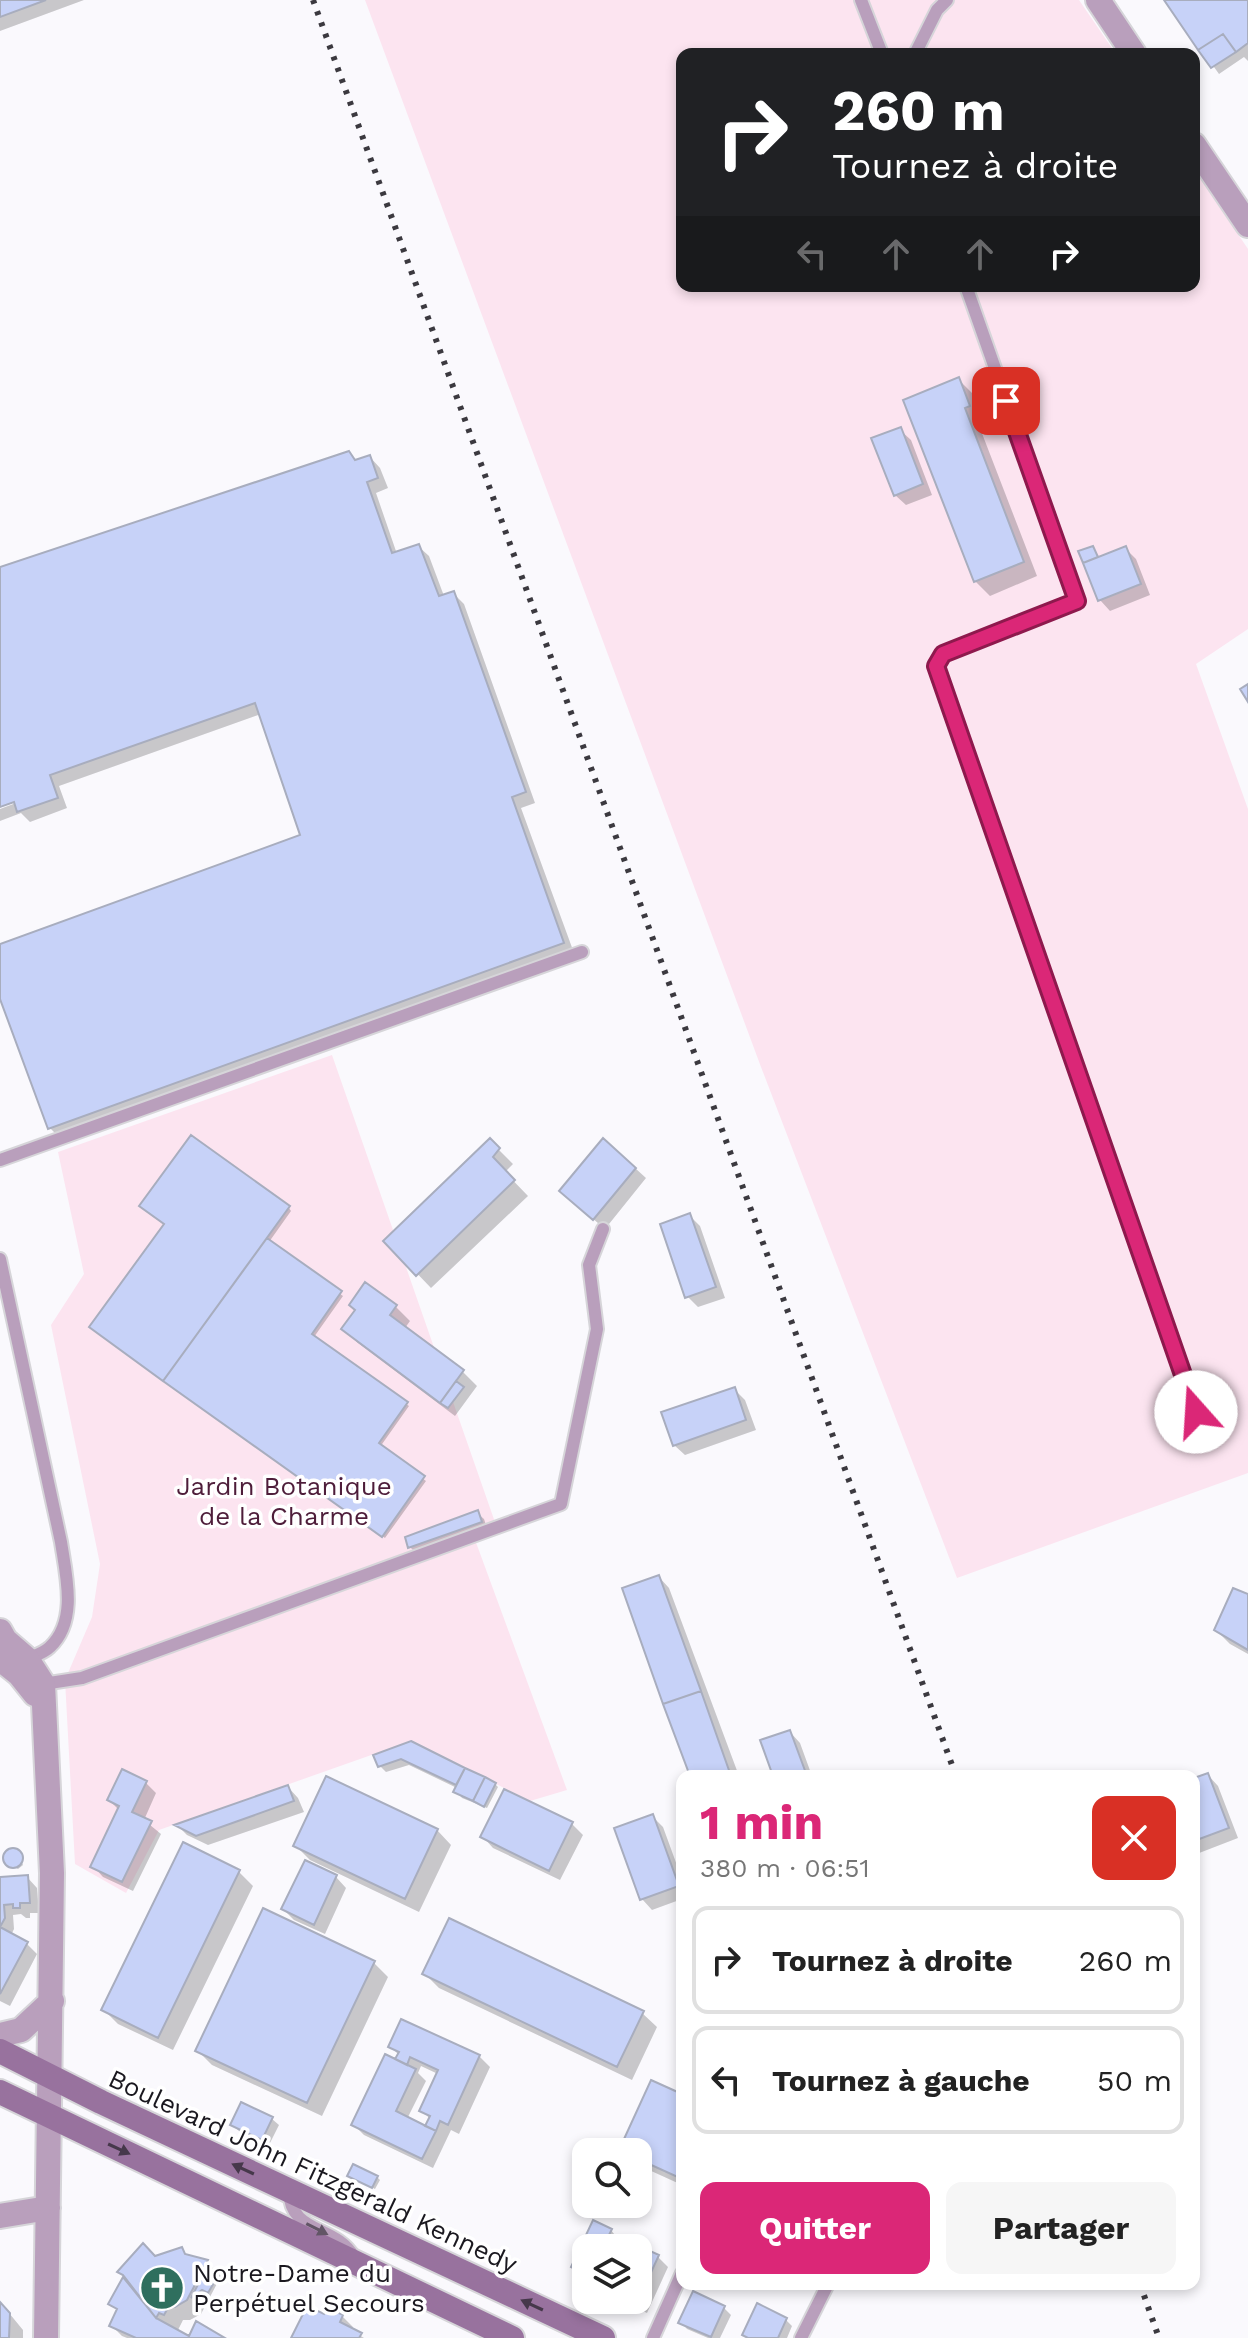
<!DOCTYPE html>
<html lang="fr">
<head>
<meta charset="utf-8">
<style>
	body { margin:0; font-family:"Work Sans",sans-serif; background:#f6f6f6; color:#222; height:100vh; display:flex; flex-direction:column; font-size:30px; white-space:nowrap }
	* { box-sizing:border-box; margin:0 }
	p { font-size:26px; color:#767676 }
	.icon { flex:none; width:44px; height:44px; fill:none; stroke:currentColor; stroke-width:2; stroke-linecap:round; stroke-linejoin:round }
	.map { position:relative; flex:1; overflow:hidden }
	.panel { position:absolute; left:676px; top:1770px; width:524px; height:520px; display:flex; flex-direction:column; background:#fff; border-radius:16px; box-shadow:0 4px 12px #0003 }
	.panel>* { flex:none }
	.guide { position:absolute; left:676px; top:48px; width:524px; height:244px; border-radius:16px; box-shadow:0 4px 12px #0003; background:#202124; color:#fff; overflow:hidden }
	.controls { position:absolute; left:572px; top:2138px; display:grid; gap:16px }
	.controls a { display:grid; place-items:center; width:80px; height:80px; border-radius:16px; background:#fff; box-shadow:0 4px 12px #0003; font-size:40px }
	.pin { position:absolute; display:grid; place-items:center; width:68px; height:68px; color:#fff; margin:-34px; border-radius:16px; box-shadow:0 4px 12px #0006 }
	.me { position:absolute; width:88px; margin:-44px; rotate:341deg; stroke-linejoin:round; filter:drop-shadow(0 0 6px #0008) }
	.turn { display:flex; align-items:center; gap:28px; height:168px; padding:0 24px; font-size:36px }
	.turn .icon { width:104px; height:104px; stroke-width:2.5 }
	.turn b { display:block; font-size:56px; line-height:68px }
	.lanes { display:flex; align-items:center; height:76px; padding:0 24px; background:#0003; justify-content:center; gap:40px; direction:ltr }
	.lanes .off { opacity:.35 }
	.round { display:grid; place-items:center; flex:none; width:84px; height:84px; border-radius:16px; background:#f6f6f6 }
	.overview { display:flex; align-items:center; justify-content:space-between; height:136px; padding:0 24px }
	h1 { font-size:48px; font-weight:700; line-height:60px; color:#db2777 }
	.action { display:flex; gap:16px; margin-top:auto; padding:16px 24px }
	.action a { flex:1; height:92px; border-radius:16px; background:#db2777; color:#fff; font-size:32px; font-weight:700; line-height:92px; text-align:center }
	.action a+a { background:#f6f6f6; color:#222 }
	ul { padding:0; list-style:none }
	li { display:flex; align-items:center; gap:24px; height:108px; margin:0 16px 12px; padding:0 8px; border:4px solid #e0e0e0; border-radius:16px }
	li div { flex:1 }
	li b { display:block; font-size:30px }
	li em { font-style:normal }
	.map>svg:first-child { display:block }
	.green { fill:#fce4f0 }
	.shadow { fill:#0003; fill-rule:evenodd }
	.building { fill:#c7d2f8; stroke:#a8adbe; stroke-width:2 }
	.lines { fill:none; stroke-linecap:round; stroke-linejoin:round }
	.lane-casing { stroke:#d6d5d9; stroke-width:16 }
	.street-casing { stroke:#d6d5d9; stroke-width:28 }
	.secondary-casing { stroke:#d6d5d9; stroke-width:28 }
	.lane { stroke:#b99fbc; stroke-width:12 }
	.street { stroke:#b99fbc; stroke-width:24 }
	.secondary { stroke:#98729e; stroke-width:24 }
	.rail { stroke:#3b393f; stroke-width:6; stroke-dasharray:4 8; stroke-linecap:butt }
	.oneway { fill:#46384b }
	.oneway2 { fill:#625566 }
	.route-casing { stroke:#8e194d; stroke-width:20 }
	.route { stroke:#db2777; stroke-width:14 }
	.labels { text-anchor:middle; stroke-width:7; stroke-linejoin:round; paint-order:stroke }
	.park-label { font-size:26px; fill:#4e1d3a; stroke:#fff }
	.street-label { font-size:26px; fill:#1a181f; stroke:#fff }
	.poi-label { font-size:26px; fill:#1a181f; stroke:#fff; text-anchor:start }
</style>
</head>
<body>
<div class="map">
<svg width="1248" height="2338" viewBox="0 0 1248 2338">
	<rect width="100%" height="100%" fill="#faf9fd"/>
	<path class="green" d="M 365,0 L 1079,0 L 1116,54 L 682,54 L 682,286 L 1194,286 L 1194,169 L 1248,249 L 1248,629 L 1196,664 L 1248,809 L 1248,1473 L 957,1578 L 761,1067 Z
		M 332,1055 L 497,1528 L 474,1537 L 567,1790 L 530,1801 L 411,1741 L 159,1830 L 126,1893 L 75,1864 L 65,1680 L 92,1617 L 100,1564 L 51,1325 L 84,1274 L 58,1152 Z"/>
	<path class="shadow" d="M 0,0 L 84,0 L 0,31 Z
		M 1166,0 L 1248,0 L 1248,61 L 1244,57 L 1219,74 Z
		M 959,380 L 973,394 L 983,420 L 978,423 L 1037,576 L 990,596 L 975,581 Z
		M 900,430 L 911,440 L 932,495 L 906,505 L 895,495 Z
		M 349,453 L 357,461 L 370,457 L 380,468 L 388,488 L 376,493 L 397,554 L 418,546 L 429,556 L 444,596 L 453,593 L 464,604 L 535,803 L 521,808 L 574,953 L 60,1138 L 50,1128 L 0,993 L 0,946 L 303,836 L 261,714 L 59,786 L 67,808 L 30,822 L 21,813 L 0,821 L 0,809 L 24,800 L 22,797 L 0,805 L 0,570 Z
		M 1125,548 L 1136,559 L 1150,595 L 1110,611 L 1100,600 L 1081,553 L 1095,551 L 1098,559 Z
		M 490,1141 L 513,1164 L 505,1172 L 528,1196 L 431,1288 L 386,1241 Z
		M 635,1168 L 646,1178 L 605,1229 L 572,1201 Z
		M 289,1208 L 291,1211 L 269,1242 L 343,1296 L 314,1337 L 409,1406 L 380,1447 L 426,1481 L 385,1538 L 95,1330 Z
		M 689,1215 L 700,1226 L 725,1298 L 698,1307 L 687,1296 Z
		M 396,1307 L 410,1321 L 405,1328 L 463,1372 L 477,1386 L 455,1416 L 358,1343 L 343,1329 Z
		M 734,1389 L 745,1400 L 756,1430 L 685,1455 L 674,1445 Z
		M 477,1513 L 484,1519 L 487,1528 L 417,1554 L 410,1547 Z
		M 659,1577 L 669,1588 L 739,1776 L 692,1776 Z
		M 1248,1596 L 1248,1654 L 1230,1644 L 1216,1630 Z
		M 790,1732 L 800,1743 L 812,1776 L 775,1776 Z
		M 411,1743 L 495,1784 L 498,1787 L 487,1808 L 462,1798 L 456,1791 L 457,1788 L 409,1765 L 386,1772 L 379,1765 Z
		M 1208,1775 L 1218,1786 L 1238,1838 L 1194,1855 L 1194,1780 Z
		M 146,1783 L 156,1793 L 144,1820 L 161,1834 L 133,1891 L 103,1877 L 93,1866 L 119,1810 L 109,1800 Z
		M 288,1787 L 298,1798 L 304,1812 L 208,1845 L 187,1835 L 178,1826 Z
		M 505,1791 L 572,1824 L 583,1835 L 560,1880 L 493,1848 L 483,1837 Z
		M 652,1816 L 663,1827 L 682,1879 L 682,1899 L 652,1910 L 642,1899 Z
		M 437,1830 L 451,1845 L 419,1912 L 310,1860 L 295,1845 Z
		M 14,1850 L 18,1853 L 23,1865 L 18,1869 L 6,1862 L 5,1856 Z
		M 239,1872 L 253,1886 L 173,2050 L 118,2024 L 104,2010 Z
		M 27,1877 L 37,1888 L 39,1913 L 30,1913 L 30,1918 L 26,1918 L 21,1914 L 13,1915 L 14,1929 L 11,1935 L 26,1943 L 37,1954 L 10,2006 L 0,2001 L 0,1879 Z
		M 336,1877 L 346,1888 L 325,1934 L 294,1920 L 283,1909 Z
		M 374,1963 L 388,1977 L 322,2116 L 212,2065 L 197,2050 Z
		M 424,1973 L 642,2013 L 657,2027 L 632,2080 L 439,1988 Z
		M 391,2047 L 479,2056 L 490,2067 L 459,2134 L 451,2130 L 433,2168 L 364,2135 L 353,2124 L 396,2062 L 399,2055 ZM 421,2066 L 438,2074 L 422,2110 L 430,2119 L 426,2129 L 407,2119 L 426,2081 L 418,2073 Z
		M 682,2096 L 682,2185 L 638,2165 L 638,2152 L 621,2150 Z
		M 272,2119 L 279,2125 L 269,2145 L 239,2131 L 232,2125 Z
		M 350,2176 L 377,2177 L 380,2180 L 375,2189 Z
		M 594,2223 L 611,2230 L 621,2243 L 626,2245 L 627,2242 L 658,2257 L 668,2267 L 647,2313 L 620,2300 L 638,2300 L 638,2248 L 586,2248 L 586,2278 L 573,2266 Z
		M 181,2249 L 189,2257 L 207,2262 L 221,2276 L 201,2314 L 190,2320 L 183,2320 L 177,2332 L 188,2338 L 127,2338 L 122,2336 L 111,2325 L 118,2311 L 111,2304 L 125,2277 L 156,2258 Z
		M 0,2302 L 23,2330 L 23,2338 L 0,2338 Z
		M 724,2308 L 731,2315 L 720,2338 L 708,2338 L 687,2329 L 681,2322 Z
		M 342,2316 L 353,2327 L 351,2330 L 364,2338 L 293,2338 L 324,2317 Z
		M 786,2320 L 792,2326 L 787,2338 L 747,2338 L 744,2335 Z"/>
	<path class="building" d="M 0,0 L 46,0 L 0,17 Z
		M 1164,0 L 1248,0 L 1248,43 L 1236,52 L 1223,34 L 1198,50 Z
		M 1223,34 L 1236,52 L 1211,68 L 1198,50 Z
		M 959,377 L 970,406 L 965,408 L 1024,562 L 974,582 L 903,400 Z
		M 901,427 L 923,484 L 894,496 L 871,438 Z
		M 349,451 L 355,460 L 370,455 L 378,478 L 367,482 L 392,553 L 419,544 L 439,596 L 454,591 L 526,792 L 512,797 L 564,943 L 48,1129 L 0,999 L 0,944 L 300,835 L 255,703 L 50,775 L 58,798 L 17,812 L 14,802 L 0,807 L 0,567 Z
		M 1093,546 L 1098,557 L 1083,563 L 1078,551 Z
		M 1126,546 L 1141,584 L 1098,601 L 1083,563 Z
		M 1248,684 L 1248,702 L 1240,689 Z
		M 191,1135 L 290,1206 L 163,1381 L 89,1327 L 164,1224 L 139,1206 Z
		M 490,1138 L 500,1148 L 493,1157 L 515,1180 L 416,1276 L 383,1241 Z
		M 603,1138 L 636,1168 L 593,1220 L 559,1191 Z
		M 690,1213 L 716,1287 L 685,1298 L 660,1224 Z
		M 267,1238 L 342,1291 L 312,1334 L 408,1402 L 379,1443 L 425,1476 L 382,1537 L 163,1381 Z
		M 365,1282 L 397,1305 L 390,1315 L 464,1370 L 440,1403 L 341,1329 L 355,1310 L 349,1305 Z
		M 456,1381 L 464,1387 L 448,1408 L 440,1403 Z
		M 735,1387 L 746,1420 L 673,1446 L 661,1412 Z
		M 478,1510 L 482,1522 L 408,1548 L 405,1537 Z
		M 659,1575 L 701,1691 L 663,1704 L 622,1588 Z
		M 1233,1588 L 1248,1594 L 1248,1650 L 1214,1630 Z
		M 701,1691 L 731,1776 L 690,1776 L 663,1704 Z
		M 790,1730 L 807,1776 L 773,1776 L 760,1740 Z
		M 411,1741 L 465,1768 L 456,1785 L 401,1759 L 378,1767 L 373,1755 Z
		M 465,1768 L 485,1777 L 473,1801 L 453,1792 Z
		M 122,1769 L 147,1781 L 132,1812 L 152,1821 L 122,1882 L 90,1867 L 119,1806 L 107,1800 Z
		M 1208,1773 L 1229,1828 L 1194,1841 L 1194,1778 Z
		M 326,1776 L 438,1829 L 405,1899 L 293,1846 Z
		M 485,1777 L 496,1783 L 484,1807 L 473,1801 Z
		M 288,1785 L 294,1801 L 196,1836 L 174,1825 Z
		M 504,1789 L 573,1822 L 549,1871 L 480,1837 Z
		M 653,1814 L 679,1886 L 640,1900 L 614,1828 Z
		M 183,1842 L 240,1870 L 158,2038 L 101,2010 Z
		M3 1858a10 10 0 1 1 20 0a10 10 0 1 1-20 0Z
		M 305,1860 L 337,1875 L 314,1925 L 281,1909 Z
		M 28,1875 L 30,1903 L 20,1903 L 20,1908 L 13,1908 L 13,1904 L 4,1905 L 5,1918 L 0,1927 L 28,1942 L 0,1994 L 0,1877 Z
		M 263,1908 L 375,1961 L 307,2103 L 195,2051 Z
		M 449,1918 L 644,2011 L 617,2067 L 422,1974 Z
		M 401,2019 L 480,2055 L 448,2125 L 440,2121 L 436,2131 L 425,2126 L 430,2116 L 419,2111 L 438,2070 L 410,2057 L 407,2065 L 395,2059 L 399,2052 L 388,2047 Z
		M 385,2054 L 416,2069 L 396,2111 L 436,2131 L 422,2159 L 351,2125 Z
		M 651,2080 L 682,2094 L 682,2179 L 638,2159 L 638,2152 L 619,2150 Z
		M 241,2102 L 273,2117 L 262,2140 L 230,2125 Z
		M 353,2164 L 378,2176 L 372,2188 L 347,2176 Z
		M 593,2220 L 612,2229 L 609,2235 L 625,2243 L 626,2240 L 659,2255 L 637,2303 L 629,2300 L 638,2300 L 638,2248 L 586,2248 L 586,2280 L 583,2273 L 571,2267 Z
		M 143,2243 L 155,2256 L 182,2247 L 185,2254 L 208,2260 L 187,2300 L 175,2307 L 169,2306 L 164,2315 L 159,2313 L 156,2318 L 123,2275 L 117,2272 Z
		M 204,2273 L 216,2279 L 208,2293 L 202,2290 L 191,2298 Z
		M 123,2277 L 156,2318 L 189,2336 L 196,2321 L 225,2338 L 136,2338 L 109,2326 L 117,2309 L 108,2304 Z
		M 693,2291 L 725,2306 L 711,2337 L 678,2323 Z
		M 0,2302 L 10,2313 L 9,2338 L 0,2338 Z
		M 757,2303 L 787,2318 L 778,2338 L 748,2338 L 742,2335 Z
		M 307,2306 L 324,2314 L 327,2307 L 343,2315 L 340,2322 L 362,2333 L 359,2338 L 291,2338 Z"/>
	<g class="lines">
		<g class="lane-casing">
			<path id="lane" d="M 861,0 L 882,54
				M 915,54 L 937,10 L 947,0
				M 966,286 L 1077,601 L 943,654 L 936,666 L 1206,1441
				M 0,1160 L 582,952
				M 0,1259 L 61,1542 C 66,1575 78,1621 50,1647 C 44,1653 34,1656 27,1659
				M 43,1684 L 82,1678 L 561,1504 L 597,1329 L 589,1265 L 603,1229
				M 289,2190 C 290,2235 335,2224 354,2257
				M 653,2338 L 682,2273
				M 801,2338 L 828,2284"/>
		</g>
		<g class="street-casing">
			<path id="street" d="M 1098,0 L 1134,54
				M 1194,145 L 1248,225
				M 0,1631 L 5,1640 L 27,1659 L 43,1684 L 52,1873 L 46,2338
				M 0,1659 L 19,1674 L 35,1694
				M 0,2035 L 21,2030 L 52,2001
				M 0,2216 L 48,2208"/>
		</g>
		<g class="secondary-casing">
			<path id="secondary" d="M 0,2051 L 101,2102 L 603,2338
				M 0,2092 L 512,2338"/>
		</g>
		<use href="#lane" class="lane"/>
		<use href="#street" class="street"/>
		<use href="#secondary" class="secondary"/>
		<path class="rail" d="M 313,0 L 956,1776
			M 1140,2284 L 1159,2338"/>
	</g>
	<defs><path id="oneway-solid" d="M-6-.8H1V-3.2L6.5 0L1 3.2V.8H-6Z" transform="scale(2)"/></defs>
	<g class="oneway">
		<use href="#oneway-solid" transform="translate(119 2149) rotate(25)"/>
		<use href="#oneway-solid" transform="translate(243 2169) rotate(-155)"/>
		<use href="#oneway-solid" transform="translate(532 2305) rotate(-155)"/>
	</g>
	<use class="oneway2" href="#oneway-solid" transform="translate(317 2229) rotate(27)"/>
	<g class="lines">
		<g class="route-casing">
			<path id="route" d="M 1006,401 L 1077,601 L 943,654 L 936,666 L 1196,1412"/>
		</g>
		<use href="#route" class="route"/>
	</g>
	<defs>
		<g id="church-disc" transform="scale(2.3)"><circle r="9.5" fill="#2f6f5e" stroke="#fff"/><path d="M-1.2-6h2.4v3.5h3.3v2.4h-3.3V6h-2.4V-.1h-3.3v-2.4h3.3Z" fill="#fff"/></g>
	</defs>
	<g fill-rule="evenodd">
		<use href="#church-disc" x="162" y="2288"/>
	</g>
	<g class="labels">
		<g class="park-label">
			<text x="284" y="1495">Jardin Botanique<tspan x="284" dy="30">de la Charme</tspan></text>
		</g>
		<g class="street-label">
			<text transform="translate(313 2171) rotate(25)" y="9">Boulevard John Fitzgerald Kennedy</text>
		</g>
		<g class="poi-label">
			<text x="193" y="2282">Notre-Dame du<tspan x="193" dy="30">Perpétuel Secours</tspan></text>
		</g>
	</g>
</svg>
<div class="controls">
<a><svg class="icon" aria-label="search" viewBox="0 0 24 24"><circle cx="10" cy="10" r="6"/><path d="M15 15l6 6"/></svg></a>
<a><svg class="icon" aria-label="layers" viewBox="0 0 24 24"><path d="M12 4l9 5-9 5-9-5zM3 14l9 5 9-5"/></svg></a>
</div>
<div class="pin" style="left:1006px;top:401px;background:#d93025"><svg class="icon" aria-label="arrive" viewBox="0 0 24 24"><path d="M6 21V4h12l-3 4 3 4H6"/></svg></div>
<svg class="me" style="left:1196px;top:1412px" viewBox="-20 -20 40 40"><circle r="19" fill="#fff"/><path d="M0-13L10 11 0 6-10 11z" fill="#db2777"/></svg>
<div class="guide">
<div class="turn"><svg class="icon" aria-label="right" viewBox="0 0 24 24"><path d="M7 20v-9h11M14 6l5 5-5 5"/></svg><div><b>260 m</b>Tournez à droite</div></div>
<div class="lanes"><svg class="icon off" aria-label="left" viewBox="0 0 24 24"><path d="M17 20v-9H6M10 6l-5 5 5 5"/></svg><svg class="icon off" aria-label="ahead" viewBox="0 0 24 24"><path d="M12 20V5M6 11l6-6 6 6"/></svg><svg class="icon off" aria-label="ahead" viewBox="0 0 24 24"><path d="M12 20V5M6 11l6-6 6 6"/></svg><svg class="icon" aria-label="right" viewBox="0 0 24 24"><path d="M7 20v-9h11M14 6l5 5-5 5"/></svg></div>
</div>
<section class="panel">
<div class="overview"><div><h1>1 min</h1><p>380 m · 06:51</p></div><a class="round" style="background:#d93025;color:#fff"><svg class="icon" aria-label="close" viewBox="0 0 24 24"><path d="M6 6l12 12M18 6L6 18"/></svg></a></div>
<ul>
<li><svg class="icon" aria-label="right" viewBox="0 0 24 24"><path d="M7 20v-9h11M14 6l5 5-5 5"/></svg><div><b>Tournez à droite</b></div><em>260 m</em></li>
<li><svg class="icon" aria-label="left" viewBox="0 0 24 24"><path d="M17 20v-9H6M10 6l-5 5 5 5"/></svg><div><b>Tournez à gauche</b></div><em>50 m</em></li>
</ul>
<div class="action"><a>Quitter</a><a>Partager</a></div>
</section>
</div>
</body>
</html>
